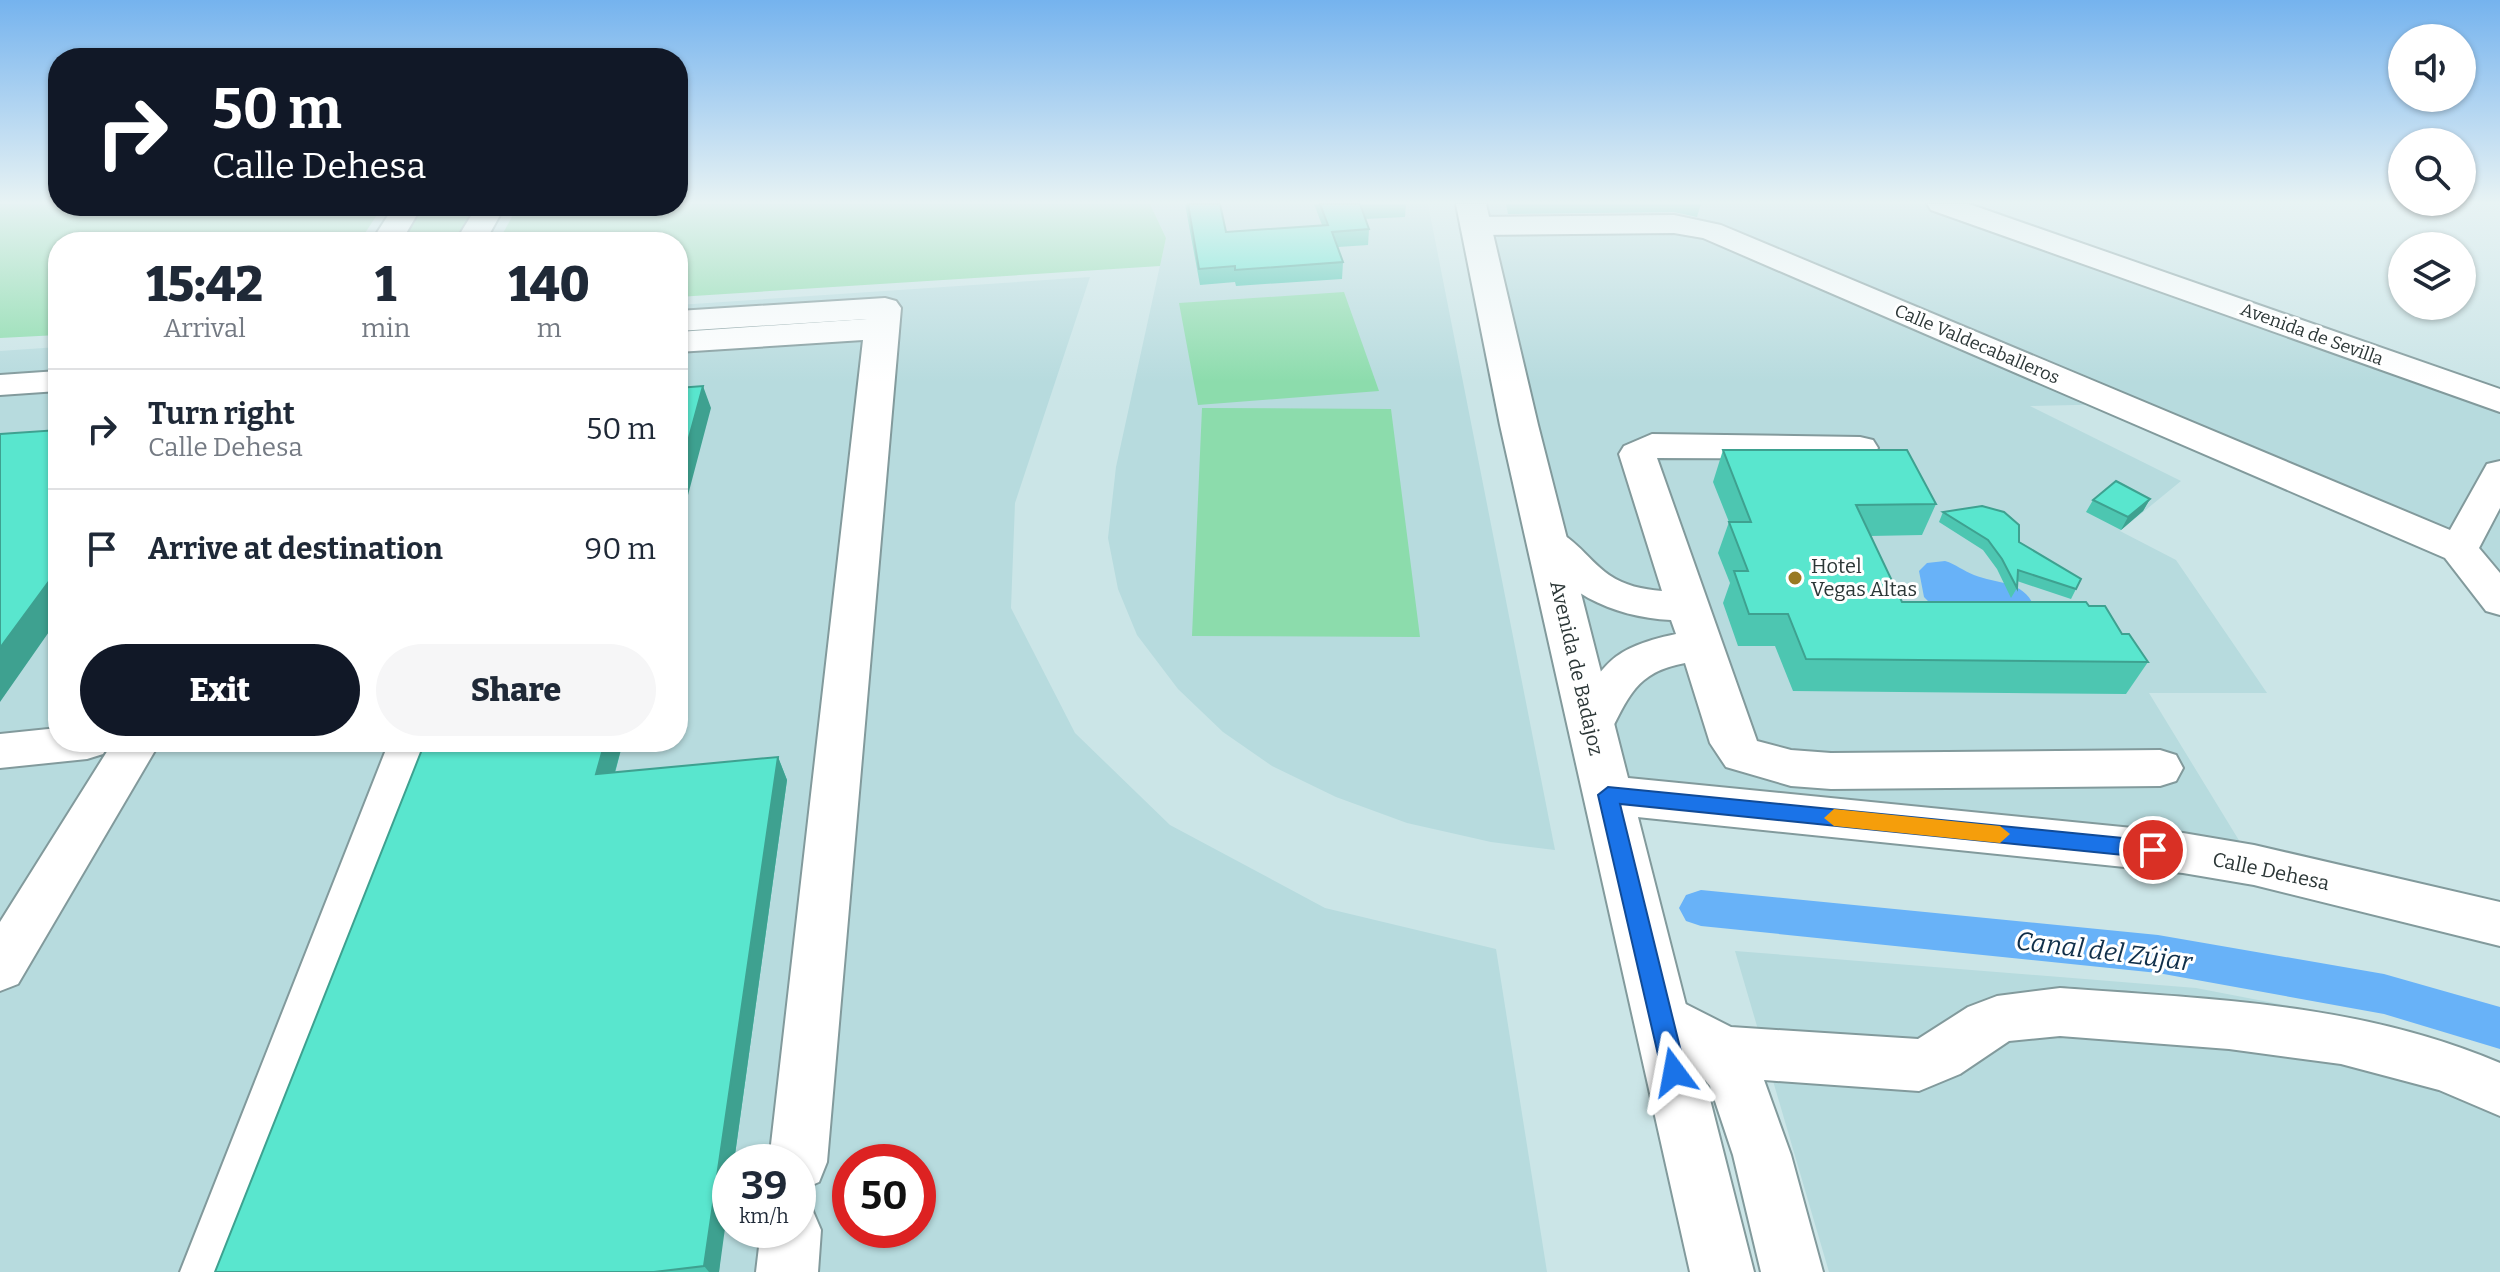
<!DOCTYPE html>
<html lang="en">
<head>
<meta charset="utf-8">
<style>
	body { margin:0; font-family:Bitter,serif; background:#f6f6f7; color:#1f2937; height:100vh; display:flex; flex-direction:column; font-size:30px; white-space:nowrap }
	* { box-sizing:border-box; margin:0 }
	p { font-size:26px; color:#747a83 }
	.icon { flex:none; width:44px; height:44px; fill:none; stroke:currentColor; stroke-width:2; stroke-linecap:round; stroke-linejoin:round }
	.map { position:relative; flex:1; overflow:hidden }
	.panel { position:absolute; left:48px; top:232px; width:640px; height:520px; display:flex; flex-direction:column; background:#fff; border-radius:32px; box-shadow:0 2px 6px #0004 }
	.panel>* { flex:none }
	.top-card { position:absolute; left:48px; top:48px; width:640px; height:168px; border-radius:32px; box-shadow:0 2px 6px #0004; background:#111827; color:#fff; overflow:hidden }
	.buttons { position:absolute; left:2388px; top:24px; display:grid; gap:16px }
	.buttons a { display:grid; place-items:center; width:88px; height:88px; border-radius:50%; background:#fff; box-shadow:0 2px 6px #0004; font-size:40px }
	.speed { position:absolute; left:712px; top:1144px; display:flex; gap:16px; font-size:40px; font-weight:700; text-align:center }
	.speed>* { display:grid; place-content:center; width:104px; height:104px; border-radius:50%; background:#fff; box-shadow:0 2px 6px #0004; line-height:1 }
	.speed small { font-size:20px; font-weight:400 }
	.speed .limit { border:12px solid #d22; background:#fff; color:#111 }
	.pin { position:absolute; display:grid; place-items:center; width:68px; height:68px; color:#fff; margin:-34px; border:4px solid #fff; border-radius:50%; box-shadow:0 2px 8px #0007 }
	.me { position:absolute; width:88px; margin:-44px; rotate:347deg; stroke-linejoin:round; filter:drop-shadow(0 0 6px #0008) }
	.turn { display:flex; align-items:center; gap:28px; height:168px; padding:0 32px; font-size:36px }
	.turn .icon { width:104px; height:104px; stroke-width:2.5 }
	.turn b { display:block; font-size:56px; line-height:68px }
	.eta { display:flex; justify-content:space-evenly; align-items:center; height:136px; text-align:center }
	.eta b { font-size:48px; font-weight:800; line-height:56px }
	.primary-button { display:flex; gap:16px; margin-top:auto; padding:16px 32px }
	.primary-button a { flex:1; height:92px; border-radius:48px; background:#111827; color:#fff; font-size:32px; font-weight:800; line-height:92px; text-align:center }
	.primary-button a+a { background:#f6f6f7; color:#1f2937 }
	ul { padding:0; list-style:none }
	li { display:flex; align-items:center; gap:24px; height:120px; padding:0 32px; border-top:2px solid #e0e1e3 }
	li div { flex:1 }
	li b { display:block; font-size:30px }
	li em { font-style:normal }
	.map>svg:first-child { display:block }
	.built { fill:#b7dbde; fill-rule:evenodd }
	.green { fill:#8cdcac }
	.water { fill:#68b2f8 }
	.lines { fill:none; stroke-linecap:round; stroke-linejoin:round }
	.canal { fill:#68b2f8; fill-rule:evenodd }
	.minor-casing { stroke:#829a9c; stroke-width:4 }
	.major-casing { stroke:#829a9c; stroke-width:4 }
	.minor { fill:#fff; fill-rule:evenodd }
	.major { fill:#fff; fill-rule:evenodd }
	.wall { fill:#4dc6b1 }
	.shaded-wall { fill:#3ea190 }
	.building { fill:#59e6ce; stroke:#3ea190; stroke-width:2 }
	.route { fill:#1a73e8; stroke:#114b97; stroke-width:2 }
	.slow { fill:#f59e0b }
	.poi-dot { fill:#997922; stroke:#fff; stroke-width:3 }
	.labels { text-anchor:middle; stroke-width:6; stroke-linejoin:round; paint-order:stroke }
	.far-street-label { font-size:18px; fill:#2c3737; stroke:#fff }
	.poi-label { font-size:20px; fill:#2c3737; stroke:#fff; text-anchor:start }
	.street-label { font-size:20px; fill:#2c3737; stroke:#fff }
	.near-water-label { font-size:26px; font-style:italic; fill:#102f4a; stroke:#fff }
</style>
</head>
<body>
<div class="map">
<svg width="2500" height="1272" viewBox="0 0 2500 1272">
	<rect width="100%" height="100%" fill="#cbe5e7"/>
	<path class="built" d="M 1150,204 L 1428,204 L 1555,850 L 1491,842 L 1407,823 L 1336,797 L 1272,766 L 1223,732 L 1178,689 L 1137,635 L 1118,589 L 1108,538 L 1116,467 L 1166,238 Z
		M 1471,204 L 1942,204 L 2500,401 L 2500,601 L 2459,549 L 2118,404 L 2030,406 L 2181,481 L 2120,531 L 2176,560 L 2267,693 L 2149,693 L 2254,865 L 1608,795 Z
		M 1090,277 L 1015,503 L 1011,608 L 1075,733 L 1170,825 L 1325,908 L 1496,949 L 1547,1272 L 0,1272 L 0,351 L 58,347 L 58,742 L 678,742 L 678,305 ZM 730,1162 L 798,1162 L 798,1230 L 730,1230 ZM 850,1162 L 918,1162 L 918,1230 L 850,1230 Z
		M 1735,951 L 2196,988 L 2310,1010 L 2500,1064 L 2500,1272 L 1829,1272 Z"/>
	<path class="green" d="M 0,204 L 383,206 L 359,242 L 58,242 L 58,335 L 0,338 Z
		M 678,204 L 1150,204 L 1166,238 L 1160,266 L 678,297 L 678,242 L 498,242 L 518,206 Z
		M 416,206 L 479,206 L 459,242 L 394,242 Z
		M 1344,292 L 1379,391 L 1198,405 L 1179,303 Z
		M 1202,408 L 1391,409 L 1420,637 L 1192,636 Z"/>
	<path class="water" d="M 1945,561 C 1956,564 1963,571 1974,575 C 1996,584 2023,580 2034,606 L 1930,603 L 1924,597 L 1919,571 L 1927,563 Z"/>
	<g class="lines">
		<path class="canal" d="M 1701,890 L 2158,935 L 2384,974 L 2500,1007 L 2500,1049 L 2384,1014 L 2158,973 L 1701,926 L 1686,921 L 1679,908 L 1686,895 Z"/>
		<g class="minor-casing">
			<path id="minor" d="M 394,206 L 422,206 L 401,242 L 371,242 Z
				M 477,206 L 505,206 L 485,242 L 455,242 Z
				M 1674,215 L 1721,225 L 2450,530 L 2487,464 L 2500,461 L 2500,508 L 2479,548 L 2500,573 L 2500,615 L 2486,611 L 2445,558 L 1703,238 L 1674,233 L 1477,235 L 1467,232 L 1462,226 L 1467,220 L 1477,217 Z
				M 885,298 L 896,301 L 901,308 L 827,1162 L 819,1182 L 798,1191 L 798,1162 L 769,1162 L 863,340 L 678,352 L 678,332 L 867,319 L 678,331 L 678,311 Z
				M 58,371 L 58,391 L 0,395 L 0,375 Z
				M 1652,434 L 1860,437 L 1873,440 L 1878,448 L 1873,456 L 1860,459 L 1657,458 L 1757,741 L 1791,750 L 1831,753 L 2160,750 L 2176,755 L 2183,768 L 2176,781 L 2160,786 L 1831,789 L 1791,786 L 1726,767 L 1710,743 L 1685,663 C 1635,672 1629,697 1607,738 L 1591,743 L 1575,738 L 1569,726 C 1601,667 1606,649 1676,634 L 1671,620 C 1611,617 1559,591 1526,539 L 1532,530 C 1566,521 1583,557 1609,575 C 1625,586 1642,589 1662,591 L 1619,454 L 1624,446 Z
				M 58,728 L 58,742 L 110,742 L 103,754 L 87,759 L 0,768 L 0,734 Z
				M 113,742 L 160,742 L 18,984 L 0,991 L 0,922 Z
				M 389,742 L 435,742 L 242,1272 L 180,1272 Z
				M 1608,776 L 2183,833 L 2254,845 L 2500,902 L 2500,946 L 2254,885 L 2183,873 L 1608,814 L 1591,808 L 1585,795 L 1591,782 Z
				M 2060,988 C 2210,999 2360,1003 2500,1063 L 2500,1116 L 2439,1090 L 2341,1064 L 2229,1049 L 2060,1036 L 2009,1041 L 1960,1074 L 1919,1091 L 1764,1080 L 1791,1155 L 1823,1272 L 1761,1272 L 1733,1155 L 1710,1086 L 1686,1057 L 1641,1032 L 1633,1015 L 1641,998 L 1660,991 L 1731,1027 L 1918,1039 L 1968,1007 L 1997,996 Z
				M 798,1203 L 812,1209 L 821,1230 L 818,1272 L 756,1272 L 761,1230 L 798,1230 Z"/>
		</g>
		<g class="major-casing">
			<path id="major" d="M 1456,204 L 1486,204 L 1538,425 L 1754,1272 L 1690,1272 L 1500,425 Z
				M 1927,204 L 1969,204 L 2500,389 L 2500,412 L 1931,210 Z"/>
		</g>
		<use href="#minor" class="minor"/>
		<use href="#major" class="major"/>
	</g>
	<path class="wall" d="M 1185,204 L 1220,204 L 1226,232 L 1322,225 L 1314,204 L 1406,204 L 1405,217 L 1365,219 L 1369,229 L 1368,245 L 1338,247 L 1343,262 L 1342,279 L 1236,286 L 1235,282 L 1200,285 Z
		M 1506,204 L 1701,204 L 1697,217 L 1674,212 L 1508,214 Z
		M 1723,450 L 1936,504 L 1922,535 L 1870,536 L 1902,602 L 2089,606 L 2122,634 L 2148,662 L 2126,694 L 1793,691 L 1775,646 L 1738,646 L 1723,603 L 1730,583 L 1718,553 L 1729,522 L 1713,482 Z
		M 2150,499 L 2143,511 L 2121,530 L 2086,512 L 2093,500 Z
		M 1943,512 L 2019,542 L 2076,589 L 2071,599 L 2017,581 L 2017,588 L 2011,598 L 1997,569 L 1983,550 L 1939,522 Z
		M 425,742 L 623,742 L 615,773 L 778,757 L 787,780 L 734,1162 L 730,1162 L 719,1272 L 215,1272 Z"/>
	<path class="shaded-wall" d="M 703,386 L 711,408 L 678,533 L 678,478 Z
		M 2150,499 L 2143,511 L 2121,530 L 2128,517 Z
		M 58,569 L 58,619 L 0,702 L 0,648 Z
		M 605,742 L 623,742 L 608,797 L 596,774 Z
		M 778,757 L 787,780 L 734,1162 L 730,1162 L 730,1192 L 719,1272 L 709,1272 L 704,1266 Z"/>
	<path class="building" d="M 1188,204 L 1220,204 L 1226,232 L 1328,225 L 1320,204 L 1360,204 L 1369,229 L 1332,232 L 1343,262 L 1235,270 L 1235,266 L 1199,269 Z
		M 703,386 L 678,478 L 678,388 Z
		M 58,430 L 58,569 L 0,648 L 0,434 Z
		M 1723,450 L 1907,450 L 1936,504 L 1856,505 L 1902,602 L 2086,602 L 2089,606 L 2105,606 L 2122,634 L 2129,634 L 2148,662 L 1806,659 L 1788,614 L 1749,614 L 1734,571 L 1748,571 L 1729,522 L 1751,522 Z
		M 2116,481 L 2150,499 L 2128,517 L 2093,500 Z
		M 1982,506 L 2004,512 L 2019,525 L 2019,542 L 2081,579 L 2076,589 L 2018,570 L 2017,588 L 2002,559 L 1988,540 L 1943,512 Z
		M 425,742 L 605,742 L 596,774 L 778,757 L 704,1266 L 654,1272 L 215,1272 Z"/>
	<linearGradient id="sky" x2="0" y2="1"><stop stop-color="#75b3ee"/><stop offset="0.53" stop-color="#e8f3f4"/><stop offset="1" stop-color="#e8f3f4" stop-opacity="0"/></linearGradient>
	<rect width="2500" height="382" fill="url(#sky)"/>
	<path class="route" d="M 1608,787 L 2153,841 L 2163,850 L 2153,858 L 1620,804 L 1686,1072 L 1682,1080 L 1674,1084 L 1666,1080 L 1662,1072 L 1598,795 Z"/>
	<path class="slow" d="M 1834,809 L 2000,826 L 2010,834 L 2000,843 L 1834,826 L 1824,818 Z"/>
	<circle class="poi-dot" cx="1795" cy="578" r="8"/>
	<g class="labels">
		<g class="far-street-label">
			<text transform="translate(2312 334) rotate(20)" y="6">Avenida de Sevilla</text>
			<text transform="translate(1977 344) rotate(23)" y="6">Calle Valdecaballeros</text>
		</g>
		<g class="poi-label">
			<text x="1811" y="573">Hotel<tspan x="1811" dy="23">Vegas Altas</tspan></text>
		</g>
		<g class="street-label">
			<text transform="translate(1577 668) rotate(77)" y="7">Avenida de Badajoz</text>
			<text transform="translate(2271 871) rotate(12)" y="7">Calle Dehesa</text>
		</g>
		<g class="near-water-label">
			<text transform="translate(2104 951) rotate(7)" y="9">Canal del Zújar</text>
		</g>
	</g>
</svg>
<div class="buttons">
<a><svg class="icon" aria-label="sound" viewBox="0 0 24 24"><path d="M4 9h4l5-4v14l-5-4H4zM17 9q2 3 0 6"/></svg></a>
<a><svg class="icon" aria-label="search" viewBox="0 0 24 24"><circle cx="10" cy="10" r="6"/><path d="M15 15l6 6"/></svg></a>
<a><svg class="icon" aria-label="layers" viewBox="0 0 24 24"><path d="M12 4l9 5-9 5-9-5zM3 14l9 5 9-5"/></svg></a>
</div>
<div class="speed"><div>39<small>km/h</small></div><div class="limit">50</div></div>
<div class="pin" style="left:2153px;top:850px;background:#d93025"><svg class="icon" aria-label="arrive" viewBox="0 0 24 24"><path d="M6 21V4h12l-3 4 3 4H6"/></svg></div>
<svg class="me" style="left:1674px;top:1072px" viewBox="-20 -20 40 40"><path d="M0-17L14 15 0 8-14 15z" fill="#1a73e8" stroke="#fff" stroke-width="4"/></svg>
<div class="top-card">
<div class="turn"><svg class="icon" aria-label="right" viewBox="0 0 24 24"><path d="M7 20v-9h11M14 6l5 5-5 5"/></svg><div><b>50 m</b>Calle Dehesa</div></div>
</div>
<section class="panel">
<div class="eta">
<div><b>15:42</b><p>Arrival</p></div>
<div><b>1</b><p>min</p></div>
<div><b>140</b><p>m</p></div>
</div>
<ul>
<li><svg class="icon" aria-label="right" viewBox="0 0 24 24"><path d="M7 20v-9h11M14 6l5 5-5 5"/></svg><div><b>Turn right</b><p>Calle Dehesa</p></div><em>50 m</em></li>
<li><svg class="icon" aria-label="arrive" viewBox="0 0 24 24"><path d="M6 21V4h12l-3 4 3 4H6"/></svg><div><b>Arrive at destination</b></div><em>90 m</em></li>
</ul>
<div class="primary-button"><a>Exit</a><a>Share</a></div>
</section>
</div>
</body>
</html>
